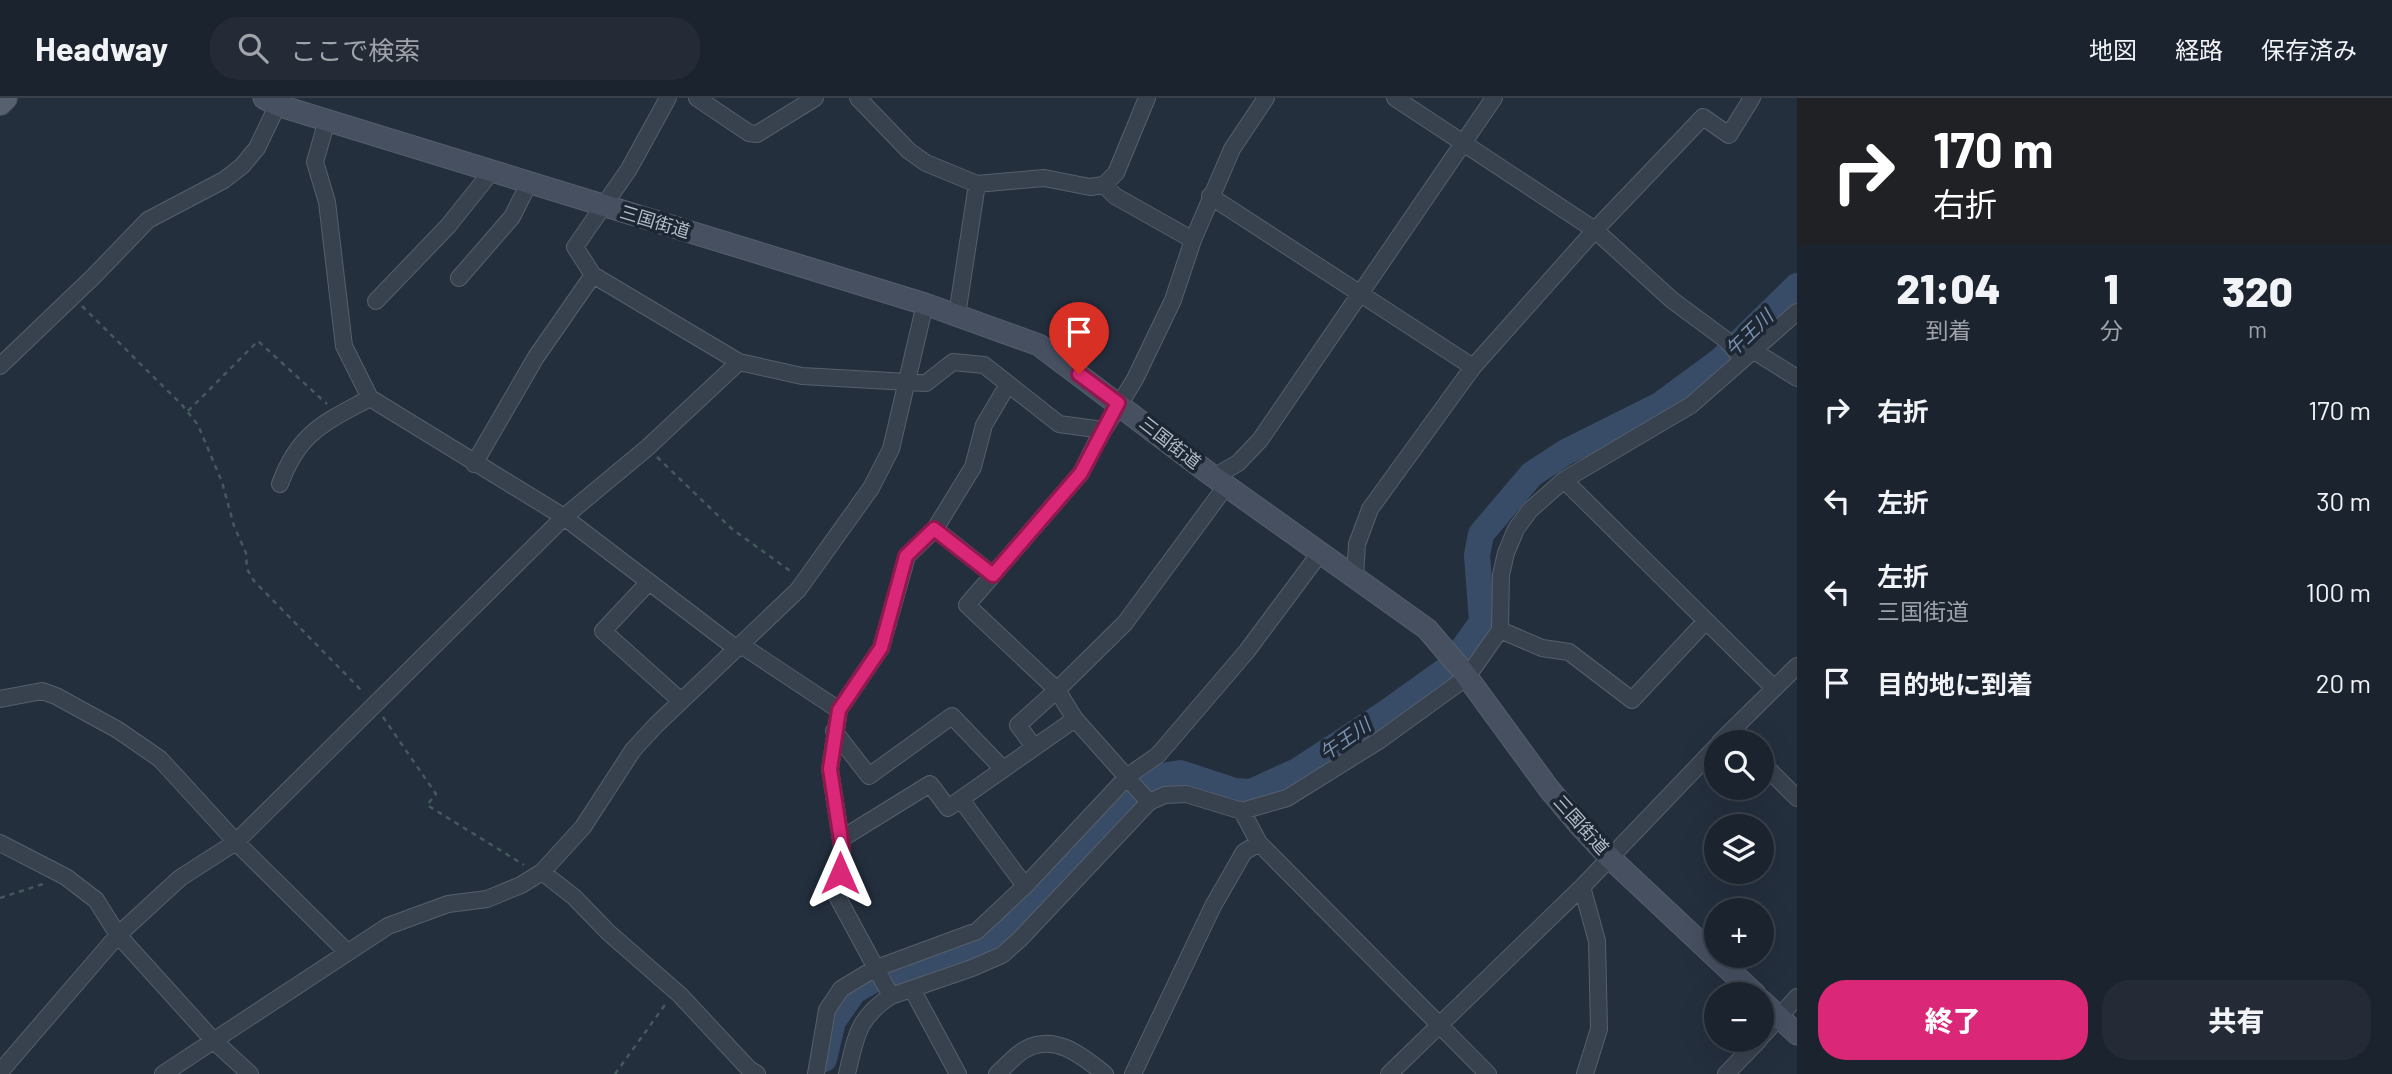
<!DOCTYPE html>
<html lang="ja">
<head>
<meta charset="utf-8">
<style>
	body { margin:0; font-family:Barlow,"Noto Sans JP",sans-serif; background:#242b36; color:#f1f3f6; height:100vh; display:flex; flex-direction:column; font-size:26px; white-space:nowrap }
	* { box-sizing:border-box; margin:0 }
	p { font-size:23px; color:#a0a4aa }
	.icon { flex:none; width:38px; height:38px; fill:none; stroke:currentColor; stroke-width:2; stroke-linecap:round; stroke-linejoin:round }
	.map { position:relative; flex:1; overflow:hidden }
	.drawer { display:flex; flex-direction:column; background:#1b232e; width:595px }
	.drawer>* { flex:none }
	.banner { background:#202124; color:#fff; overflow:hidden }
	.tools { position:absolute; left:1704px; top:632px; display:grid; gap:14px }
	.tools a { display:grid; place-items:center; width:70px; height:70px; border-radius:50%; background:#1b232e; box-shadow:0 7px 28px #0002,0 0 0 2px #39404a; font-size:35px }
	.pin { position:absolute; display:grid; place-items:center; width:60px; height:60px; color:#fff; margin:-72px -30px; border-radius:50% 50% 50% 0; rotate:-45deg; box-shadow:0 0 7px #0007 }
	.pin .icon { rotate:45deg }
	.me { position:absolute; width:77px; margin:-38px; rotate:0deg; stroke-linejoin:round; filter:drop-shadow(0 0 5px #0008) }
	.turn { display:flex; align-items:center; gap:24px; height:147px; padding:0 21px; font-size:32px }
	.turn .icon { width:91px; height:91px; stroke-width:2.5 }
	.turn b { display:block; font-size:49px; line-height:60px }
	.eta { display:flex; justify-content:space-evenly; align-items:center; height:119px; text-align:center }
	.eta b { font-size:42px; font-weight:800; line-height:49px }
	.cta { display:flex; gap:14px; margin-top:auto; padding:14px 21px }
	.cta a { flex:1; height:80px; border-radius:28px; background:#db2777; color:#fff; font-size:28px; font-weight:800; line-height:80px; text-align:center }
	.cta a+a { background:#242b36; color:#f1f3f6 }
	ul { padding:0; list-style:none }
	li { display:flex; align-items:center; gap:21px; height:91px; padding:0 21px }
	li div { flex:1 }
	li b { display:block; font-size:26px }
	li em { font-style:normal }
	header { display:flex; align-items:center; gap:42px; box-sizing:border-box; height:98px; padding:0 35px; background:#1b232e; border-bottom:2px solid #39404a }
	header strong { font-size:33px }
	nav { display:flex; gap:38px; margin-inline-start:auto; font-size:24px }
	.search { width:490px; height:63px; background:#242b36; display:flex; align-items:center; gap:18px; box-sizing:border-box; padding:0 24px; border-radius:28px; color:#a0a4aa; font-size:26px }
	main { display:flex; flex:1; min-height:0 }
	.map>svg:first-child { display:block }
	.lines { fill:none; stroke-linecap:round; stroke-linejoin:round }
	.river { stroke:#394c67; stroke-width:26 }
	.street-casing { stroke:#565f6c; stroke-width:18 }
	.secondary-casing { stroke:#565f6c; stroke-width:23 }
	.primary-casing { stroke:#414a57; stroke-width:26 }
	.path { stroke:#44595c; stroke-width:2.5; stroke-dasharray:5 5; stroke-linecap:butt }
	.street { stroke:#38414e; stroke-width:16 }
	.secondary { stroke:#465061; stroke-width:21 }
	.primary { stroke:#56606e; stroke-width:24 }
	.route-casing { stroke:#8e194d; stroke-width:18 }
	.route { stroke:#db2777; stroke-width:12 }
	.labels { text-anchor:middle; stroke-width:7; stroke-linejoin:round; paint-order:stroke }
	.street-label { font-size:18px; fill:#b4bcc9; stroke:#1d2633 }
	.water-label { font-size:19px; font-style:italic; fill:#7c92b1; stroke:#1d2633 }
</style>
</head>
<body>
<header>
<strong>Headway</strong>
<div class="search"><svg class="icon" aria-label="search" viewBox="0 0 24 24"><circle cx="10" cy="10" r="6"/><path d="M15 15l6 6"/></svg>ここで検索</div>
<nav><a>地図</a><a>経路</a><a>保存済み</a></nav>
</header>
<main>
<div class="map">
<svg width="1797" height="976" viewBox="0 0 1797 976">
	<rect width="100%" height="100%" fill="#242f3e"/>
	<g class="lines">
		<path class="river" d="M 824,961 L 833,923 L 854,893 L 879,879 L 951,857 L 996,837 L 1118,705 L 1151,680 L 1180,675 L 1235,693 L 1251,694 L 1299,672 L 1383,617 L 1450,569 L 1482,524 L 1477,457 L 1481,436 L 1532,376 L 1566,354 L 1660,307 L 1721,262 L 1797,188"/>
		<g class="street-casing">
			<path id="street" d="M 668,0 L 629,71 L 575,149 L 593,177 L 739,264 L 802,278 L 926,285 L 953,264 L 984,267 L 1059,326 L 1103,332
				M 697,0 L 749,35 L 757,36 L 815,0
				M 858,0 L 909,53 L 926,65 L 977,86 L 1044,80 L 1090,89 L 1104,87 L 1116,75 L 1147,0
				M 1395,0 L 1595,132 L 1672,202 L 1726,242 L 1743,261
				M 327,22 L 315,64 L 327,104 L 344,248 L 370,300
				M 1104,87 L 1115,98 L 1193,142
				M 1210,98 L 1473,269
				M 459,180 L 512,119 L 529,85
				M 376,203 L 448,128 L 492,73
				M 957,217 L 977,86
				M 1754,253 L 1797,280
				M 0,268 L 93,179 L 148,122 L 224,82 L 242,68 L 257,50 L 281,0
				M 474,366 L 536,259 L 593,177
				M 1214,379 L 1238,365 L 1260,342 L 1494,0
				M 1564,382 L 1774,590
				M 280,386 C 299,334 324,325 370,300 L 564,419 L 737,551
				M 935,431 L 993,477
				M 1355,479 L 1357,446 L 1370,411 L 1473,269 L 1595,132 L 1703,19 L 1729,37 L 1752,0
				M 649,484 L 603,533 L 681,603
				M 1500,532 L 1542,550 L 1569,554 L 1632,602 L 1706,523
				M 741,547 L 839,612 L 830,671 L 842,749 L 838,800 L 891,898
				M 0,601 L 42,593 L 56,598 L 118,632 L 160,661 L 236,744 L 347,854
				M 839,612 L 881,550 L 907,458 L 935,431 L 973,369 L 984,327 L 1007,288
				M 834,633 L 869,678 L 952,618 L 1003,671
				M 1720,644 L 1797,568
				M 1034,649 L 1018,627 L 1057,592 L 967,507 L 1081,375 L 1097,343 L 1135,281 L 1173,202 L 1193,142 L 1232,51 L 1266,0
				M 1762,665 L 1797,700
				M 962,703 L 1025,788
				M 1149,704 L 1075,621 L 1057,592 L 1125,525 L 1226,388
				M 1242,713 L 1259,745
				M 841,741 L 930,686 L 948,710 L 1075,621
				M 0,745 L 66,779 L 96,802 L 118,837 L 213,942 L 250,976
				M 542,774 L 574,799 L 609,835 L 680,897 L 749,971 L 757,976
				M 1582,789 L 1597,843 L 1599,931 L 1585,976
				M 912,891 L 958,976
				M 1762,938 L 1797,899
				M 0,974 L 118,837 L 180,780 L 236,744 L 564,419 L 647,350 L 739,264
				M 163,976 L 388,828 L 448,806 L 487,801 L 521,787 L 542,774 L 583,729 L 633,652 L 656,627 L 798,492 L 871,390 L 891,351 L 925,206
				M 816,976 L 827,912 L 841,891 L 874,871 L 977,833 L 1025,788 L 1128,678 L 1158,657 L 1247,553 L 1320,455
				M 847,976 C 856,939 857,920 891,898 L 972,870 L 1002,857 L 1020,841 L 1149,704 L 1165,697 L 1186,696 L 1242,713 L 1287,700 L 1380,642 L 1467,579 L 1500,532 L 1501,477 L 1506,455 L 1516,431 L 1530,412 L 1564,382 L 1691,307 L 1797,214
				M 997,976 C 1006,968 1016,956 1026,951 C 1056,935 1083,959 1105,976
				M 1133,976 L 1213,808 L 1244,754 L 1259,745 L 1488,976
				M 1389,976 L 1582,789 L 1717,648
				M 1726,976 L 1759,942"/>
		</g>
		<g class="secondary-casing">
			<path id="secondary" d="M 264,0 L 277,7 L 925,206 L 1039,247 L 1214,379 L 1427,531 L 1462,572 L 1549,691 L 1581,729 L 1609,759 L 1755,896
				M 1762,903 L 1797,936"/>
		</g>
		<g class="primary-casing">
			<path id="primary" d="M 0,5 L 5,0"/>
		</g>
		<path class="path" d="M 82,208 L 182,307 L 198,327 L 222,384 L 234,428 L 246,455 L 247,471 L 254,483 L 364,595
			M 188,313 L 258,243 L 327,306
			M 657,359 L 732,431 L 793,475
			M 383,619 L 436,696 L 427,707 L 524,767
			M 0,800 L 46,785
			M 615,976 L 667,904"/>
		<use href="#street" class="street"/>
		<use href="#secondary" class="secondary"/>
		<use href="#primary" class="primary"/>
	</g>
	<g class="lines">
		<g class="route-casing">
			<path id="route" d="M 840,775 L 842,749 L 830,671 L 839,612 L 881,550 L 906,458 L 934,431 L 993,477 L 1081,375 L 1118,305 L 1079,276"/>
		</g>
		<use href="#route" class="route"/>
	</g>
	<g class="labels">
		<g class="street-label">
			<text transform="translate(655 124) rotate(17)" y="6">三国街道</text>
			<text transform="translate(1170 345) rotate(38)" y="6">三国街道</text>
			<text transform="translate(1581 727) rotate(48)" y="6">三国街道</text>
		</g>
		<g class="water-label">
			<text transform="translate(1749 235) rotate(-44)" y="7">午王川</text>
			<text transform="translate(1345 641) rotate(-35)" y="7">午王川</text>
		</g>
	</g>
</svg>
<div class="tools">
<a><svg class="icon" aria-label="search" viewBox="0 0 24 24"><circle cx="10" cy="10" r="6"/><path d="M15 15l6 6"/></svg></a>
<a><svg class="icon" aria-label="layers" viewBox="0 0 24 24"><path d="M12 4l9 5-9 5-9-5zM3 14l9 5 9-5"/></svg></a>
<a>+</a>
<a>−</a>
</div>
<div class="pin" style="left:1079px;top:276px;background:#d93025"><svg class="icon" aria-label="arrive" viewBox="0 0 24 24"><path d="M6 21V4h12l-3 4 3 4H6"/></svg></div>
<svg class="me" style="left:840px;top:775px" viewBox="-20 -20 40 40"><path d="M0-17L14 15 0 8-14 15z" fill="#db2777" stroke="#fff" stroke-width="4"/></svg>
</div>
<section class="drawer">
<div class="banner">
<div class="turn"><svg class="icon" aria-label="right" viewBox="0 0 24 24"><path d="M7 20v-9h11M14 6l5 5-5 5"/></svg><div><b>170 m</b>右折</div></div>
</div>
<div class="eta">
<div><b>21:04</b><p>到着</p></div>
<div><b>1</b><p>分</p></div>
<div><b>320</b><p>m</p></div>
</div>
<ul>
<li><svg class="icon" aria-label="right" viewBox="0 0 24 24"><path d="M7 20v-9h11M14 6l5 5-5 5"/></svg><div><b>右折</b></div><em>170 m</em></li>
<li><svg class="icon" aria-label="left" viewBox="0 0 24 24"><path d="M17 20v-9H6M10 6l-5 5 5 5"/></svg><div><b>左折</b></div><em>30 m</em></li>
<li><svg class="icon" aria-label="left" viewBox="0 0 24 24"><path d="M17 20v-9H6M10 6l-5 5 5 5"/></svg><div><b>左折</b><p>三国街道</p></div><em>100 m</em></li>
<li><svg class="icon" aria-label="arrive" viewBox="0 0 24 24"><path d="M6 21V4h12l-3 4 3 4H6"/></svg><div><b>目的地に到着</b></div><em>20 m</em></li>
</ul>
<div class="cta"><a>終了</a><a>共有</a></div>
</section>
</main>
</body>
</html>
